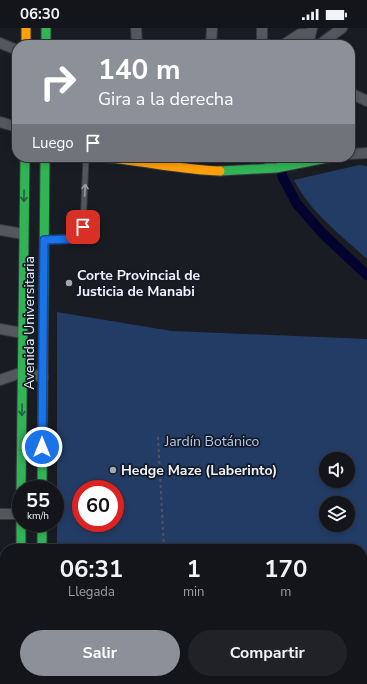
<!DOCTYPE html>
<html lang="es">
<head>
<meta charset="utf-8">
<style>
	body { margin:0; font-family:"Nunito Sans",sans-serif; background:#202227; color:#f1f3f6; height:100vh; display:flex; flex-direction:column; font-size:15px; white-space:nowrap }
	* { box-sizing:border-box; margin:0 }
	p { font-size:13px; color:#9d9fa2 }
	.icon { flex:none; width:22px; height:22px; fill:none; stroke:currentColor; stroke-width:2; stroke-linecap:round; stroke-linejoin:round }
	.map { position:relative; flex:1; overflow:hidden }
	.sheet { position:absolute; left:0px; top:516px; width:367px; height:140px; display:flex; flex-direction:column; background:#13151a; border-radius:16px 16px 0 0; box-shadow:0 2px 6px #0003,0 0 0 1px #323439 }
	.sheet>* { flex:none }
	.banner { position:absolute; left:12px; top:12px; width:343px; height:122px; border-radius:16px; box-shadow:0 2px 6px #0003,0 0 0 1px #323439; background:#8c9099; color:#fff; overflow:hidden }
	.tools { position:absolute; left:319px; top:424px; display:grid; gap:8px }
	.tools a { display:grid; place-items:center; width:36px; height:36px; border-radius:50%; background:#13151a; box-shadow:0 2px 6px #0003,0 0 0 1px #323439; font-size:20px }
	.speed { position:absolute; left:12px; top:452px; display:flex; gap:8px; font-size:20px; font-weight:700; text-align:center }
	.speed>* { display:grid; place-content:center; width:52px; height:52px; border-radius:50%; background:#13151a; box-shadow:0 2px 6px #0003,0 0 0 1px #323439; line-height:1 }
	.speed small { font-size:10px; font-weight:400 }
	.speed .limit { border:6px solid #d22; background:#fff; color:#111 }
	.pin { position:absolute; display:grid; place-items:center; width:34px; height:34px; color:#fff; margin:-17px; border-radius:8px; box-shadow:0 2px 6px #0006 }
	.me { position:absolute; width:44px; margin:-22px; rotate:0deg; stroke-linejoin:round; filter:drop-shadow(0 0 3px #0008) }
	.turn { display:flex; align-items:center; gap:14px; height:84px; padding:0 20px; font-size:18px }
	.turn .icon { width:52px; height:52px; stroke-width:2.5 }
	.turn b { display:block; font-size:28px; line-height:34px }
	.then { display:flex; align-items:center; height:38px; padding:0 20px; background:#0003; gap:8px; font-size:15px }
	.eta { display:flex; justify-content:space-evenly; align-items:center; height:68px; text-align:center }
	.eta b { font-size:24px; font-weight:700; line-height:28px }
	.cta { display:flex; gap:8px; margin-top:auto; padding:8px 20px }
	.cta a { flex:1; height:46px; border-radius:24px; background:#8c9099; color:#fff; font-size:16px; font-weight:700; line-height:46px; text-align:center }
	.cta a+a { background:#202227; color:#f1f3f6 }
	.status { display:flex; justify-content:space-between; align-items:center; height:28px; padding:0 20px; background:#13151a; direction:ltr }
	.status svg { height:11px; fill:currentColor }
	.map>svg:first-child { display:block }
	.green { fill:#233c66; fill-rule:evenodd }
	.water { fill:#02032f }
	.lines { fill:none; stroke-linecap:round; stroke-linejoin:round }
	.canal { stroke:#02032f; stroke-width:10 }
	.lane-casing { stroke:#373a3e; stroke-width:7 }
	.street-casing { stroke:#373a3e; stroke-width:12 }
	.fast-casing { stroke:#373a3e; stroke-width:11 }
	.slow-casing { stroke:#373a3e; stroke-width:11 }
	.path { stroke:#515459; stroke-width:2; stroke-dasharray:3 3; stroke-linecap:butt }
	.lane { stroke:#54585d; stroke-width:5 }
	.street { stroke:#54585d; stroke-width:10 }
	.fast { stroke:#30b455; stroke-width:9 }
	.slow { stroke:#ff9f0a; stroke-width:9 }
	.oneway { stroke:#999ea4 }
	.oneway2 { stroke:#21603b }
	.route-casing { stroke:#114b97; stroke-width:10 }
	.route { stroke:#1a73e8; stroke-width:7 }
	.poi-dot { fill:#a3a8af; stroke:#151b26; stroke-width:1.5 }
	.labels { text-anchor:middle; stroke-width:3.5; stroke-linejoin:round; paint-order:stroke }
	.poi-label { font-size:14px; font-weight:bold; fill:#eef3fb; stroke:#151b26; text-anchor:start }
	.street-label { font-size:14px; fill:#eef3fb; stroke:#151b26 }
	.park-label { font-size:14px; fill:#b2caf1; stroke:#151b26 }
</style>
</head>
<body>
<div class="status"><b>06:30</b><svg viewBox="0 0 49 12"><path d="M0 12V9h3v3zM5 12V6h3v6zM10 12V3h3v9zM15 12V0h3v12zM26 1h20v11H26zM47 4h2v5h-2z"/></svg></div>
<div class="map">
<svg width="367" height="656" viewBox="0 0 367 656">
	<rect width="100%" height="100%" fill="#191c22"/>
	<path class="green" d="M 359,137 L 367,138 L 367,231 C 340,206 311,185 294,152 Z
		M 57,284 L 172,303 L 367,311 L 367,656 L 57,656 L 57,651 L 362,651 L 362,521 L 57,521 ZM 326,431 L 348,431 L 348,453 L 326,453 ZM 81,461 L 115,461 L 115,495 L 81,495 ZM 326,475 L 348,475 L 348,497 L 326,497 Z"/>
	<path class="water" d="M 162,651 L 229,651 L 219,656 L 161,656 Z"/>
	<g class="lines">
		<path class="canal" d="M 277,129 L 283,150 L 297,176 L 323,206 L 367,247"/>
		<g class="lane-casing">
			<path id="lane" d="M 47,212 L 72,211 L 83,199 L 86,129"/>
		</g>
		<g class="street-casing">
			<path id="street" d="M 136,0 L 137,17
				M 262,0 L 262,17
				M 0,15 L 17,22
				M 211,17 L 212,0
				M 283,17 L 300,6 L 310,6
				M 308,17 L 312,0
				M 319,17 L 342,0
				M 350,65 L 367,73
				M 0,94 L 17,99
				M 350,126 L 367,125
				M 269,129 L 270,140
				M 0,202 L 23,206
				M 0,301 L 22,305
				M 0,352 L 23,344 L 43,349
				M 0,486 L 21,486
				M 0,555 L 5,555
				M 0,625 L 5,625"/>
		</g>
		<g class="fast-casing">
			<path id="fast" d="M 46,0 L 46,17
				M 220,143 L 276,140 L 332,129
				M 21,461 L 25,129
				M 42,461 L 45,129
				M 21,495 L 21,521
				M 42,495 L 42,521
				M 21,651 L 21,656
				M 42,651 L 42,656"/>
		</g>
		<g class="slow-casing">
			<path id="slow" d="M 26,0 L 26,17
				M 100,129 C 140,132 179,142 220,143"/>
		</g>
		<path class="path" d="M 158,409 L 164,521
			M 362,605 L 367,605
			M 155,656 L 155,651"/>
		<use href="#lane" class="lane"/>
		<use href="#street" class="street"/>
		<use href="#fast" class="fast"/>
		<use href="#slow" class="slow"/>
	</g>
	<defs><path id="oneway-shaft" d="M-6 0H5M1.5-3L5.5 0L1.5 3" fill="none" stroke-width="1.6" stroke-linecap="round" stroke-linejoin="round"/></defs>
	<use class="oneway" href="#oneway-shaft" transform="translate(85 162) rotate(-87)"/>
	<g class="oneway2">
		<use href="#oneway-shaft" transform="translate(24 168) rotate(91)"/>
		<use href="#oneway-shaft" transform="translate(22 382) rotate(91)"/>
	</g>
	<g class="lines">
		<g class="route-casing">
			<path id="route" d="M 42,419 L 44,212 L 72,211 L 83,199"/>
		</g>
		<use href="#route" class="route"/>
	</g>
	<g class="poi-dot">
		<circle cx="69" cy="255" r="4"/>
		<circle cx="113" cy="442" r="4"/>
	</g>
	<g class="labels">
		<g class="poi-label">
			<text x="77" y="252">Corte Provincial de<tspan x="77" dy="16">Justicia de Manabi</tspan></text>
			<text x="121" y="447">Hedge Maze (Laberinto)</text>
		</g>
		<g class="street-label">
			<text transform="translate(29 295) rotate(-90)" y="5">Avenida Universitaria</text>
		</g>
		<g class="park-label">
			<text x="212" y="418">Jardín Botánico</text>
		</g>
	</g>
</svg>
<div class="tools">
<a><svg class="icon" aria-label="sound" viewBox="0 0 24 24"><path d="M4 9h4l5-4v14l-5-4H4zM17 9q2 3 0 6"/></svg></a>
<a><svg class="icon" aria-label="layers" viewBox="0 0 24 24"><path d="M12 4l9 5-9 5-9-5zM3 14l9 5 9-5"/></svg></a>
</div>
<div class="speed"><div>55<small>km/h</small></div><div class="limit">60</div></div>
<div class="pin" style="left:83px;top:199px;background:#d93025"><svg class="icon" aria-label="arrive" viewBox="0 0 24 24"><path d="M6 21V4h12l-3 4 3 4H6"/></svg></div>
<svg class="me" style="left:42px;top:419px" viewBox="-20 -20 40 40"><circle r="17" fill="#1a73e8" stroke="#fff" stroke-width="3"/><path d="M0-11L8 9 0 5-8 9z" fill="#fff"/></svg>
<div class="banner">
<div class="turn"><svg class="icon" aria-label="right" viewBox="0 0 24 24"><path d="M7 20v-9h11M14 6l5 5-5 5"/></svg><div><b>140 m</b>Gira a la derecha</div></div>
<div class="then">Luego<svg class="icon" aria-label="arrive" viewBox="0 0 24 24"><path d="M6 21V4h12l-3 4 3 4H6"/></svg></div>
</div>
<section class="sheet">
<div class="eta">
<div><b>06:31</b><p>Llegada</p></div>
<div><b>1</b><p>min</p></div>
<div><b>170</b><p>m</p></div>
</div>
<div class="cta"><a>Salir</a><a>Compartir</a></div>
</section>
</div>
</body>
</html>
